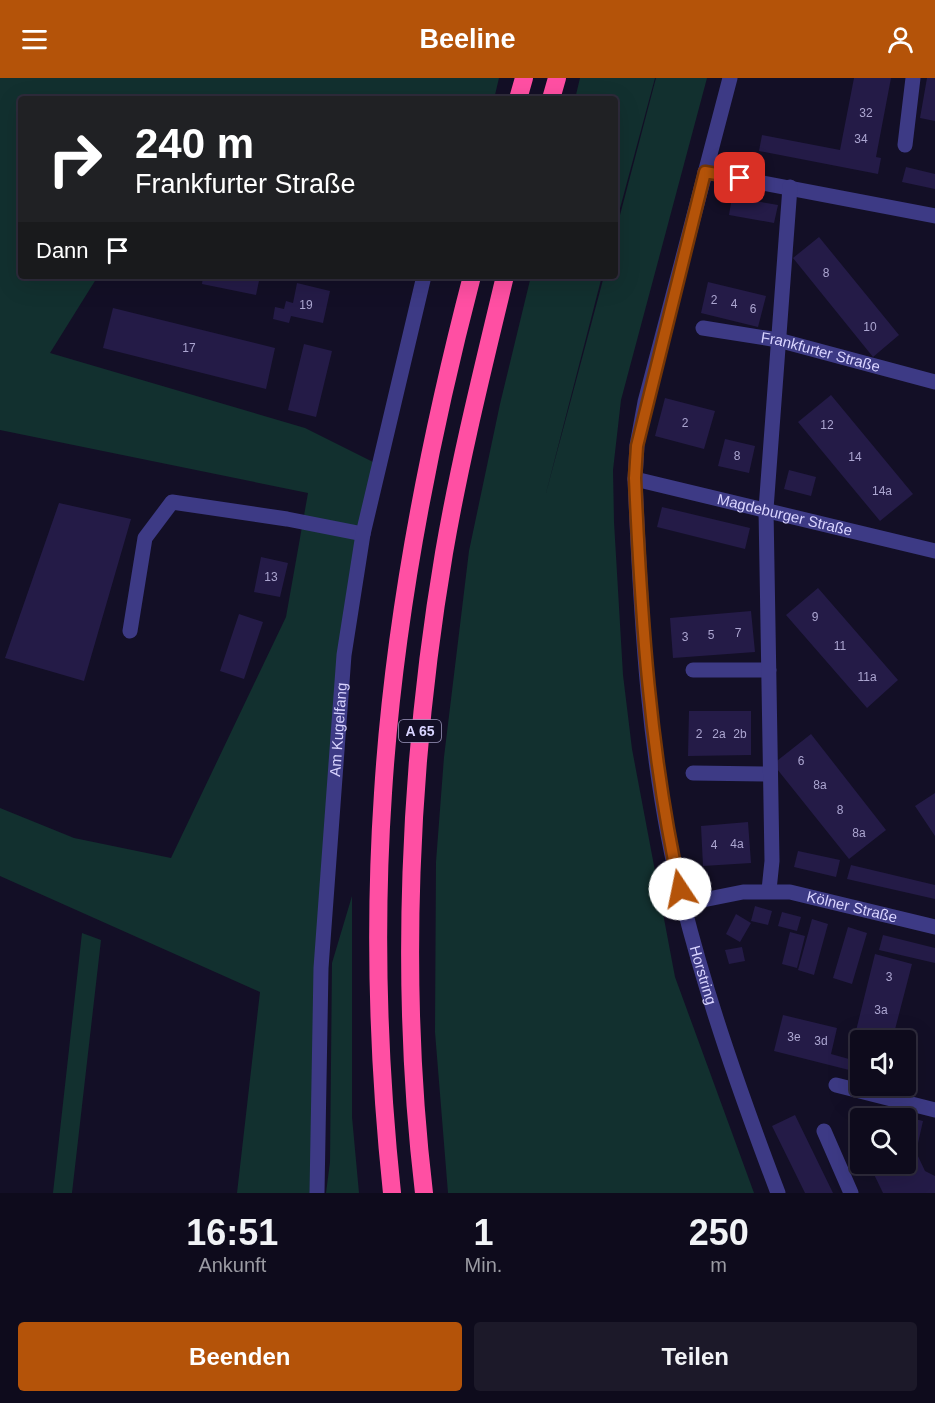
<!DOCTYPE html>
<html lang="de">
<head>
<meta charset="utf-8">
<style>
	body { margin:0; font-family:Helvetica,sans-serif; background:#1c1929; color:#f1f3f6; height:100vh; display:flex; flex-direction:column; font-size:22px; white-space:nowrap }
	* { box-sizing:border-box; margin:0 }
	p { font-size:20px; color:#9b9ba3 }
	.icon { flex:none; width:33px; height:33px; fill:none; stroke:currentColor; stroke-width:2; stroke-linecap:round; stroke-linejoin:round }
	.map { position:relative; height:1115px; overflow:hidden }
	.sheet { display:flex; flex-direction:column; background:#0e0b1c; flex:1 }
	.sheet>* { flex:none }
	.top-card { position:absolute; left:18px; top:18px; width:600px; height:183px; border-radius:6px; box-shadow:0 6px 24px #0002,0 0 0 2px #2e2b3b; background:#202124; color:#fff; overflow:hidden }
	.buttons { position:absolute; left:850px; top:952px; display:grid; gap:12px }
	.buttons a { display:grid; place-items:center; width:66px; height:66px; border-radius:6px; background:#0e0b1c; box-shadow:0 6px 24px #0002,0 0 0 2px #2e2b3b; font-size:30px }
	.pin { position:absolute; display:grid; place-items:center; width:51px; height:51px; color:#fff; margin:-26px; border-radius:12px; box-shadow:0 3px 9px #0006 }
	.me { position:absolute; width:66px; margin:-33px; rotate:349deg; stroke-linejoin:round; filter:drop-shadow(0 0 4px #0008) }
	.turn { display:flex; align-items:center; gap:21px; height:126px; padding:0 18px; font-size:27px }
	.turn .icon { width:78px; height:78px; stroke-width:2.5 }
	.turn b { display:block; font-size:42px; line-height:51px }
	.then { display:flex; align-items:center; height:57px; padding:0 18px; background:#0003; gap:12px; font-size:22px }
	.eta { display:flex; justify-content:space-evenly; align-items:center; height:102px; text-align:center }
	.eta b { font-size:36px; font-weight:800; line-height:42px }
	.button { display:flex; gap:12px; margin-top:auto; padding:12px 18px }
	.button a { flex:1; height:69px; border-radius:6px; background:#b45309; color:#fff; font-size:24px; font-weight:800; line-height:69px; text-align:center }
	.button a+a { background:#1c1929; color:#f1f3f6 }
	header { display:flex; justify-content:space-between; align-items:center; height:78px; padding:0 18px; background:#b45309; color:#fff; font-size:27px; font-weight:800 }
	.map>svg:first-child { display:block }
	.green { fill:#12302f }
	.building { fill:#241b47 }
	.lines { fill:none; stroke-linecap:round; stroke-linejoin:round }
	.minor { stroke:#3d3a85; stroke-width:15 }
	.highway { stroke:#ff4fa3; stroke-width:18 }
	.route-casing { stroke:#753606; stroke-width:15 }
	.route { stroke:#b45309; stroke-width:10 }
	.labels { text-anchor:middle; stroke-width:6; stroke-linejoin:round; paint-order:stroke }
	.number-label { font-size:12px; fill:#aca6d1 }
	.shield { fill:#130f26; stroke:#9e99be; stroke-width:1.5 }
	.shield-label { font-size:14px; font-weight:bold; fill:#d9d4ff }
	.street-label { font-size:15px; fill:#d9d4ff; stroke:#130f26 }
</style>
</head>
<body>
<header><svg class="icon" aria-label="menu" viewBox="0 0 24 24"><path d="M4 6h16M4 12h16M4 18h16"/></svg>Beeline<svg class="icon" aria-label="person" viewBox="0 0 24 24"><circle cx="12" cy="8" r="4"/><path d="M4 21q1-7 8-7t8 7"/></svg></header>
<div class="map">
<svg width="935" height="1115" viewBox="0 0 935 1115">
	<rect width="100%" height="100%" fill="#130f26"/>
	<path class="green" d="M 0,0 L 499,0 L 494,21 L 21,21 L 21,198 L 98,198 L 50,275 L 305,350 L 379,387 L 344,577 L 317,1115 L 237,1115 L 260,914 L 0,798 L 0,730 L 74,760 L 171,780 L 286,539 L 308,415 L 0,352 Z
		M 580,0 L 655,0 L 615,149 L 615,21 L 575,21 Z
		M 656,0 L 707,0 L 621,322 L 613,392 L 614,444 L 623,597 L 632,671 L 675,899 L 754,1115 L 448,1115 L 435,954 L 436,784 L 444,679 L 469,473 L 500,326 L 531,198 L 602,198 L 545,419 L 604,198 L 615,198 L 615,156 Z
		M 352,818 L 352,1039 L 359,1115 L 326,1115 L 330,1084 L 332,885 Z
		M 82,855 L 101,862 L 72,1115 L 53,1115 Z"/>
	<path class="building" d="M 854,0 L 891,0 L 876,79 L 881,80 L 878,96 L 759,73 L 762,57 L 840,72 Z
		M 927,0 L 935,0 L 935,43 L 920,40 Z
		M 906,89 L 935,96 L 935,111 L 902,104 Z
		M 732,119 L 778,127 L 774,145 L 729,137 Z
		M 819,159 L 899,257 L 873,279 L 793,180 Z
		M 203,198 L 260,198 L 256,217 L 202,206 Z
		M 708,204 L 766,218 L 758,249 L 701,235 Z
		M 297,205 L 330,213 L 323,245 L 291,238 L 289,245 L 273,241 L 275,229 L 284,231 L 286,223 L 293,225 Z
		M 113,230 L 275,270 L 266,311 L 103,270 Z
		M 304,266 L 332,273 L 316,339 L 288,332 Z
		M 831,317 L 913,416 L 880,443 L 798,344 Z
		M 665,320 L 715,333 L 704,371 L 655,358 Z
		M 725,361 L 755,368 L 749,395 L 718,388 Z
		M 789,392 L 816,399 L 811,418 L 784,411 Z
		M 59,425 L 131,441 L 84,603 L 5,580 Z
		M 662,429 L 750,450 L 745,471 L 657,449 Z
		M 261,479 L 288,485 L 280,519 L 254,514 Z
		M 818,510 L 898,602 L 867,630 L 786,537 Z
		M 751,533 L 755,574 L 673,580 L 670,540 Z
		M 239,536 L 263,544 L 244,601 L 220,593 Z
		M 689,633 L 751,633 L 751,677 L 688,678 Z
		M 811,656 L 886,752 L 849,781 L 773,686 Z
		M 935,715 L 935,758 L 915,728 Z
		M 748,744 L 751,785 L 703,788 L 701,748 Z
		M 798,773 L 840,782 L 836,799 L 794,789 Z
		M 851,787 L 935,807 L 935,821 L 847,801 Z
		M 755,828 L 772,833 L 768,847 L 751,843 Z
		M 782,834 L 801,839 L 797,853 L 778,848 Z
		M 736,836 L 751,845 L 740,864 L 726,856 Z
		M 812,841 L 828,846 L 814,897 L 798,892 Z
		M 848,849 L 867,855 L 852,906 L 833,900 Z
		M 790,854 L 805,858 L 797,890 L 782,886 Z
		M 883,857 L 935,870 L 935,885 L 879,872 Z
		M 742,869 L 745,883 L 729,886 L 725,872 Z
		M 875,876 L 912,886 L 892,963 L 861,963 L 861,995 L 774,973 L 783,937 L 837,950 L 831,976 L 849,981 Z
		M 873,1031 L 923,1043 L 916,1074 L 925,1093 L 935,1098 L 935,1115 L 883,1115 L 869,1086 L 906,1086 L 906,1041 L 870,1041 Z
		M 795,1037 L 833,1115 L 805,1115 L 772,1048 Z"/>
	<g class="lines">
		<g class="minor">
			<path id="s1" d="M 730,0 L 645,324 L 637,367 L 635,401 C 641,542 648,687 683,825 C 708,924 742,1020 778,1115"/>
			<path d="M 905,67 L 913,0"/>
			<path d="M 705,94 L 935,138"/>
			<path id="s2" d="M 703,250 L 778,262 L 935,304"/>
			<path id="s3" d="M 635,401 L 935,473"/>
			<path d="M 130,553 L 145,460 L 172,424 L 287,441 L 363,456"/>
			<path d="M 693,592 L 769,592"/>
			<path d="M 693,695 L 769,696"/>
			<path d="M 769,812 L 772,783 L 766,431 L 790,109"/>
			<path id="s4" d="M 683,826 L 743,814 L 790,814 L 935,849"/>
			<path d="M 836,1007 L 935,1032"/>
			<path d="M 824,1053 L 851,1115"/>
			<path id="s5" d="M 317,1115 L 321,890 L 344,577 L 363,456 L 424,198"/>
		</g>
		<path class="highway" d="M 518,21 L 524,0
			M 551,21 L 557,0
			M 392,1115 C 378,983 374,848 383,715 C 394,540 428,367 472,198
			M 424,1115 C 399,906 409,682 444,475 C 460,382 483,290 505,198"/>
	</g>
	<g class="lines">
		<g class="route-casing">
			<path id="route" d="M 680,811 C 650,676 641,538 635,400 L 637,368 L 705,94 L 740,100"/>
		</g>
		<use href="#route" class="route"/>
	</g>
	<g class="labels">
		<g class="number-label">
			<text x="866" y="39">32</text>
			<text x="861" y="65">34</text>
			<text x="826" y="199">8</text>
			<text x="714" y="226">2</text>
			<text x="734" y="230">4</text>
			<text x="306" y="231">19</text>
			<text x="753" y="235">6</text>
			<text x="870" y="253">10</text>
			<text x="189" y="274">17</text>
			<text x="685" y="349">2</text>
			<text x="827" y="351">12</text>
			<text x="737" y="382">8</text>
			<text x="855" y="383">14</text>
			<text x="882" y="417">14a</text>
			<text x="271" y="503">13</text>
			<text x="815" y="543">9</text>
			<text x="738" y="559">7</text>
			<text x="711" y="561">5</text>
			<text x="685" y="563">3</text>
			<text x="840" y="572">11</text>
			<text x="867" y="603">11a</text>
			<text x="699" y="660">2</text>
			<text x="719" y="660">2a</text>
			<text x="740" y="660">2b</text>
			<text x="801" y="687">6</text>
			<text x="820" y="711">8a</text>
			<text x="840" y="736">8</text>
			<text x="859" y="759">8a</text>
			<text x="737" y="770">4a</text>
			<text x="714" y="771">4</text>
			<text x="889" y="903">3</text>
			<text x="881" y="936">3a</text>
			<text x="794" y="963">3e</text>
			<text x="821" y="967">3d</text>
		</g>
		<rect class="shield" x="399" y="642" width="42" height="22" rx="4.5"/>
		<g class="shield-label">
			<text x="420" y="658">A 65</text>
		</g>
		<g class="street-label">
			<text dy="5" stroke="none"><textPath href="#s2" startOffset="120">Frankfurter Straße</textPath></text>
			<text dy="5" stroke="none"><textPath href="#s3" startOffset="154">Magdeburger Straße</textPath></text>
			<text dy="5" stroke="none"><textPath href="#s5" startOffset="464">Am Kugelfang</textPath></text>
			<text dy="5" stroke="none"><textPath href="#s4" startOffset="172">Kölner Straße</textPath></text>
			<text dy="5" stroke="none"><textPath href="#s1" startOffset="915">Horstring</textPath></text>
		</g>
	</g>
</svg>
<div class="buttons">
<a><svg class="icon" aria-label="sound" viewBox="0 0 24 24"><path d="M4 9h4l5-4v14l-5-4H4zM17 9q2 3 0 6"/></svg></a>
<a><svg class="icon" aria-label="search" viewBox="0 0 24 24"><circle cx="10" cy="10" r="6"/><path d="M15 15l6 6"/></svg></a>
</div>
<div class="pin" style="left:740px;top:100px;background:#d93025"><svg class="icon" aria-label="arrive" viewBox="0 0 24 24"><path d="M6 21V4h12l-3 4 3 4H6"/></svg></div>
<svg class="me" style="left:680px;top:811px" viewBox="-20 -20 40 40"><circle r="19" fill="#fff"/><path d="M0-13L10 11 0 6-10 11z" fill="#b45309"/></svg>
<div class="top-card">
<div class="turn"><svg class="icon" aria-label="right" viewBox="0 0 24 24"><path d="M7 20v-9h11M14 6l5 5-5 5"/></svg><div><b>240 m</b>Frankfurter Straße</div></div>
<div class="then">Dann<svg class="icon" aria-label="arrive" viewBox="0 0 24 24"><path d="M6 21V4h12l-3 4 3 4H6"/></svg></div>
</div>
</div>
<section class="sheet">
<div class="eta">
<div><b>16:51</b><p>Ankunft</p></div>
<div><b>1</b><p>Min.</p></div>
<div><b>250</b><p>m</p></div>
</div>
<div class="button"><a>Beenden</a><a>Teilen</a></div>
</section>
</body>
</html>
